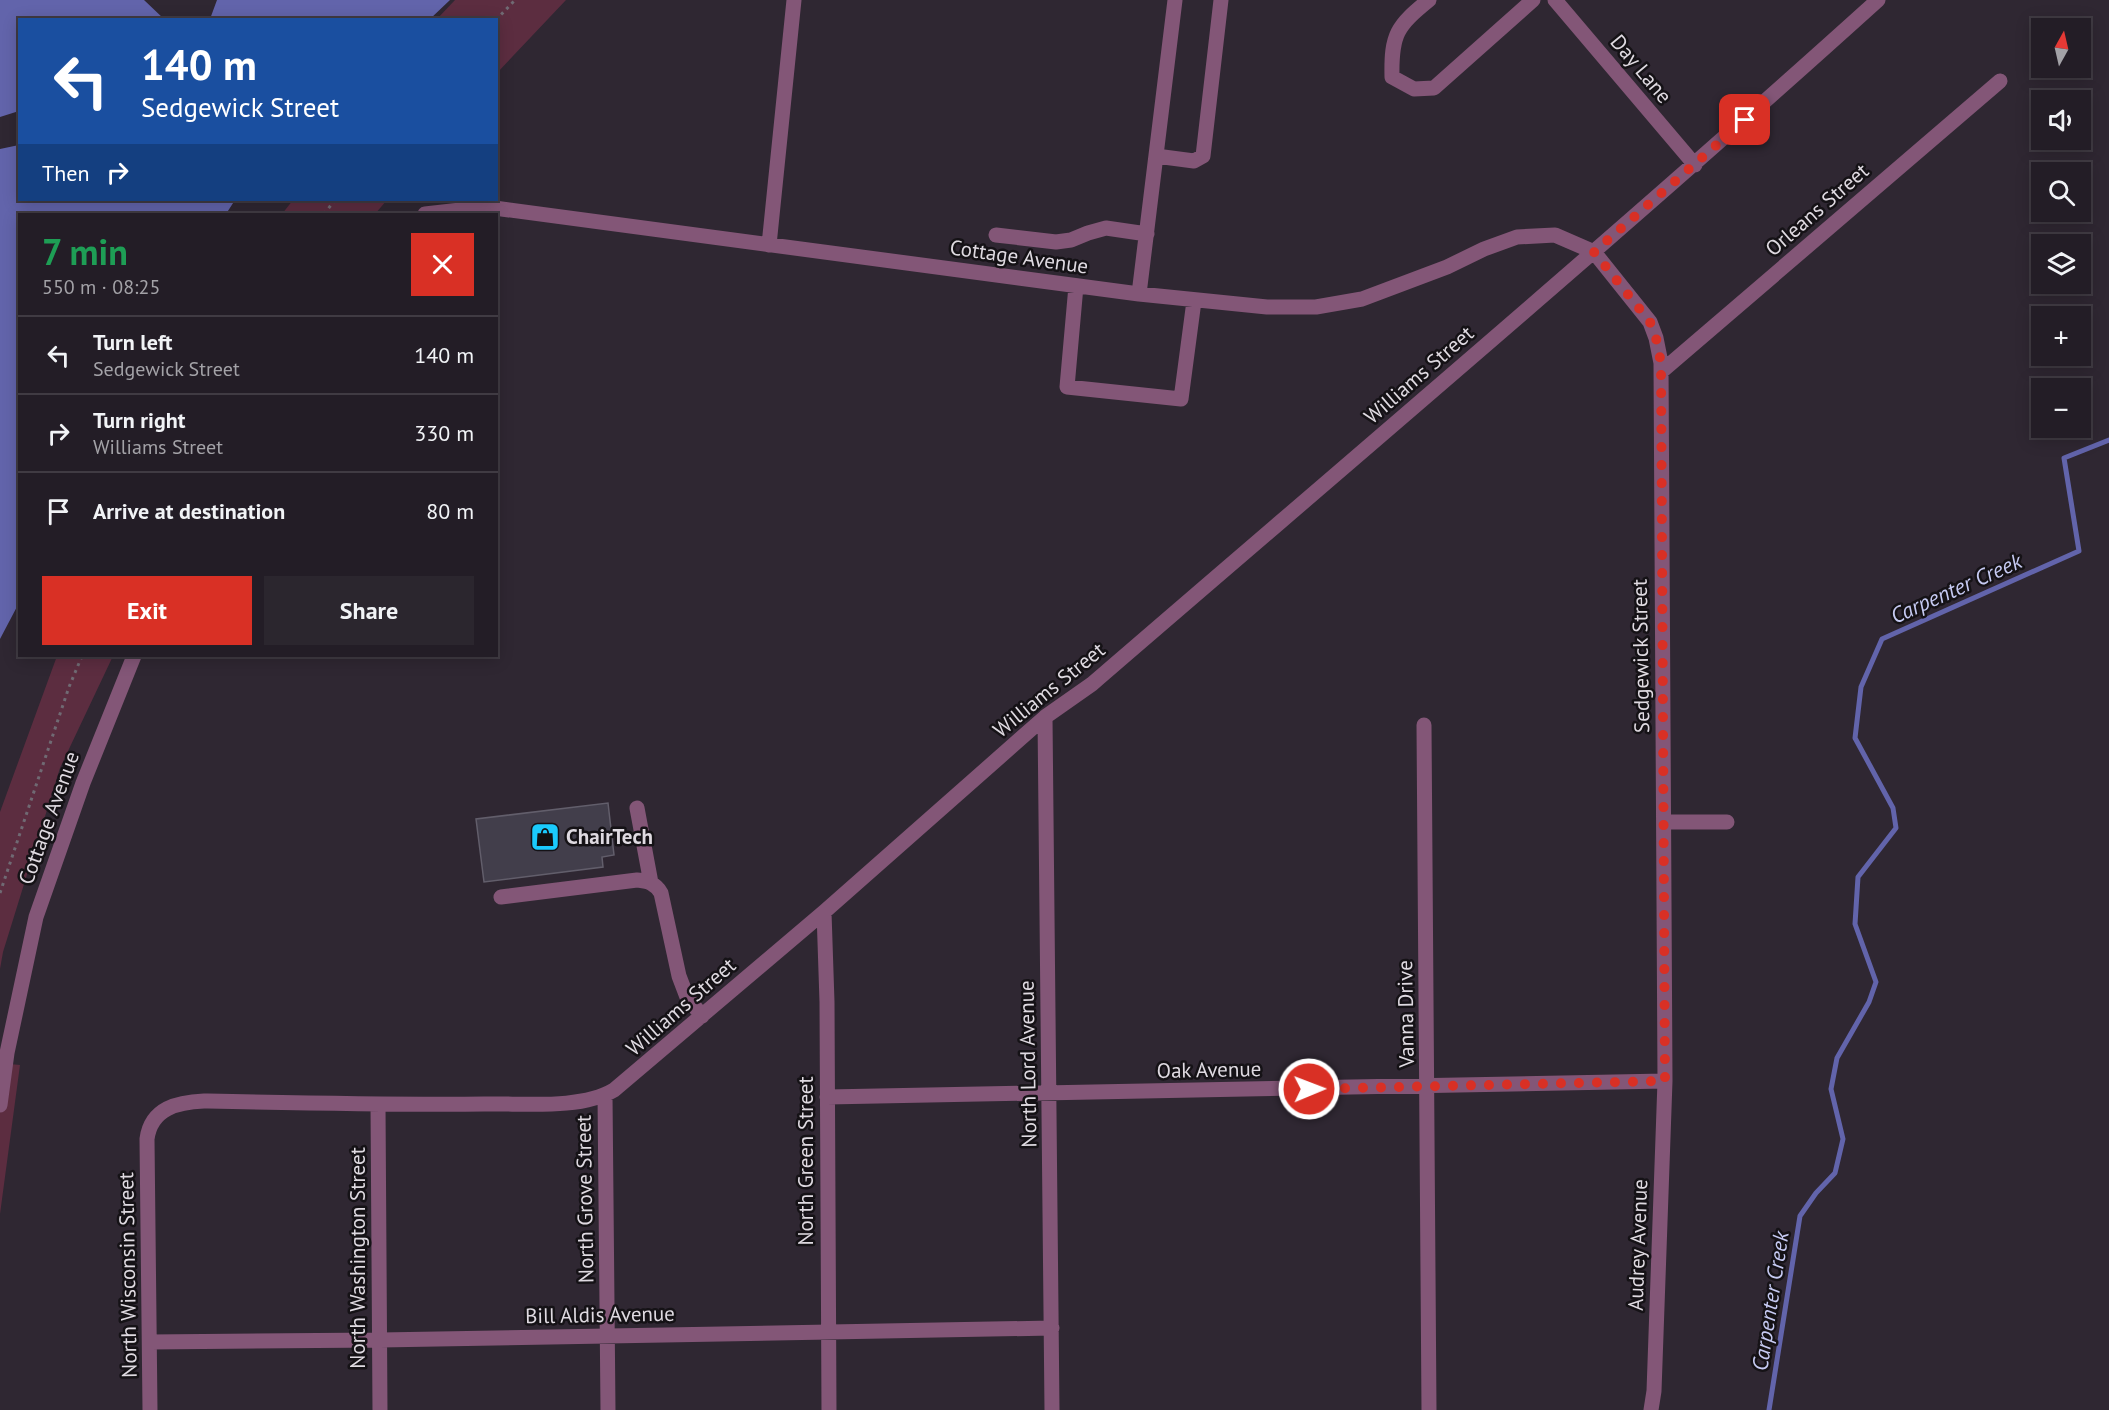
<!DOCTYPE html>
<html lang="en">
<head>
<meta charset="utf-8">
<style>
	body { margin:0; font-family:"PT Sans",sans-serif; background:#2b262e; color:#f1f3f6; height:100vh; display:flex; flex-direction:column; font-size:22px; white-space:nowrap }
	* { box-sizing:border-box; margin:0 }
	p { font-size:20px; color:#a3a2a7 }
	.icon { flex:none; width:33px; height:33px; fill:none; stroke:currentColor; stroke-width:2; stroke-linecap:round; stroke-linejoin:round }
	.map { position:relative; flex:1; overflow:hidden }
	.panel { position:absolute; left:18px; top:213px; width:480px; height:444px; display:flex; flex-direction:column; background:#231d26; border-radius:0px; box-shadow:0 3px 15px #0003,0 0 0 2px #403b43 }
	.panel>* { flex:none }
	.hud { position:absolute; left:18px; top:18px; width:480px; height:183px; border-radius:0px; box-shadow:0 3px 15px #0003,0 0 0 2px #403b43; background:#1a4fa0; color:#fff; overflow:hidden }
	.needle { width:39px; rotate:8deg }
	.controls { position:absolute; left:2031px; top:18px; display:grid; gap:12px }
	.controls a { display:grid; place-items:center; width:60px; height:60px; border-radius:0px; background:#231d26; box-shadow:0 3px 15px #0003,0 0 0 2px #403b43; font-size:30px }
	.pin { position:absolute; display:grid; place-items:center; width:51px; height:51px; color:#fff; margin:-26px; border-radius:12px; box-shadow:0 3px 9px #0006 }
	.me { position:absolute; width:66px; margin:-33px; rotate:89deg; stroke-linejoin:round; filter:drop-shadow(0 0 4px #0008) }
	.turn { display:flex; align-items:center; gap:21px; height:126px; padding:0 24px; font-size:27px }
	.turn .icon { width:78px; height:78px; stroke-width:2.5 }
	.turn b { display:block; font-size:42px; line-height:51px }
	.then { display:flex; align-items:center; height:57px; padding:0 24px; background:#0003; gap:12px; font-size:22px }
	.round { display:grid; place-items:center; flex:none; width:63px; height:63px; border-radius:0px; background:#2b262e }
	.overview { display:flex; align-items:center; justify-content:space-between; height:102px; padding:0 24px }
	h1 { font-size:36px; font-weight:700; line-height:45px; color:#1e9e55 }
	.action { display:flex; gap:12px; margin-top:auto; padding:12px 24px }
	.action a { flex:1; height:69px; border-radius:0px; background:#d93025; color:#fff; font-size:24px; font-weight:700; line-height:69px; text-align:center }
	.action a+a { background:#2b262e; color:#f1f3f6 }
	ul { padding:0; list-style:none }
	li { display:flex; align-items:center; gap:18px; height:78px; padding:0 24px; border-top:2px solid #403b43 }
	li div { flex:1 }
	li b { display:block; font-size:22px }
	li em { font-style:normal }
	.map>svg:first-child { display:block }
	.green { fill:#5c2d40 }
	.water { fill:#6264ab }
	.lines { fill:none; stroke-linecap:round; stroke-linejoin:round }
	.stream { stroke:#6264ab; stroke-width:5 }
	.building { fill:#423e4b; stroke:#625e6b; stroke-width:1.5 }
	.path { stroke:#706a73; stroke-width:3; stroke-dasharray:3 4.5; stroke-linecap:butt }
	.minor { stroke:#835677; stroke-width:15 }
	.route { stroke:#d93025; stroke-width:10; stroke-dasharray:0 18 }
	.labels { text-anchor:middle; stroke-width:5; stroke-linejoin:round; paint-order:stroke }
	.street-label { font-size:21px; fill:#dfdae1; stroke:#151216 }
	.poi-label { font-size:21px; font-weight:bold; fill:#dfdae1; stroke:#151216; text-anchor:start }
	.water-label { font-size:22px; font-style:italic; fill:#c6caf2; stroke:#151216 }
</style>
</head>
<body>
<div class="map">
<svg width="2109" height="1410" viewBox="0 0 2109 1410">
	<rect width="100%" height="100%" fill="#2f2732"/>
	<path class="green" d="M 455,0 L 566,0 L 497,73 L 496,20 L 437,19 Z
		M 293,200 L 387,200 L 375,214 L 282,214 Z
		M 57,656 L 113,656 L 60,768 L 3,952 L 0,969 L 0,812 Z
		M 0,1063 L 20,1065 L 0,1214 Z"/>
	<path class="water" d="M 0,0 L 144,0 L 164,19 L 135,16 L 107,20 L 20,20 L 19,111 L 0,117 Z
		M 217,0 L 450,0 L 430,19 L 210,19 Z
		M 19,145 L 20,200 L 235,200 L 226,214 L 20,214 L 20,601 L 0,639 L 0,149 Z"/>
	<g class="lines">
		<path class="stream" d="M 1769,1410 L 1800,1216 L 1816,1193 L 1835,1173 L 1843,1139 L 1831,1089 L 1837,1058 L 1869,1002 L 1876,982 L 1855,924 L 1858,877 L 1896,828 L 1893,808 L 1855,738 L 1861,687 L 1882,639 L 2079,551 L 2064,458 L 2109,440"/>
	</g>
	<path class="building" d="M 608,803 L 614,855 L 602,857 L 603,867 L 484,882 L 476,819 Z"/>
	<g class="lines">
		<path class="path" d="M 496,20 L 515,0
			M 324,214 L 335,200
			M 0,893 L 69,687 L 82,656"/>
		<path class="minor" d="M 1429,0 C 1397,26 1391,34 1392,77 L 1414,89 L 1434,88 L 1533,0
			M 1555,0 L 1695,165
			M 1156,156 L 1194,161 L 1203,156 L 1221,0
			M 425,214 L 487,207 L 1139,294 L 1267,307 L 1316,307 L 1362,299 L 1447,267 L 1484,249 L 1517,237 L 1555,235 L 1594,252 L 1650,322 L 1656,338 L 1661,363 L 1665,1081 L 1654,1391 L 1651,1410
			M 996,235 L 1056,242 L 1071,240 L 1088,233 L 1106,228 L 1147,234
			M 769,245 L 794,0
			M 1076,286 L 1067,387 L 1181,399 L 1194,301
			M 1139,294 L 1175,0
			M 1662,371 L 2000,81
			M 1045,717 L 1052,1410
			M 1424,725 L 1429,1410
			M 637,808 L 651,883
			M 1664,822 L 1727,822
			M 501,897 L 637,880 C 648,881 655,883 661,893 L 679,976 L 687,997 L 702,1016
			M 824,912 L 827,1002 L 829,1410
			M 605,1095 L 608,1410
			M 827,1097 L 1665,1081
			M 0,1105 L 7,1053 L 36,917 L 83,783 L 134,656
			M 378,1105 L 380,1410
			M 150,1342 L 380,1340 L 1052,1328
			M 150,1410 L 147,1139 C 151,1108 178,1102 204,1101 C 298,1103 390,1105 484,1104 C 523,1103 580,1110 614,1090 L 824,912 L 1045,717 L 1092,684 C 1355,457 1620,233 1878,0"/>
	</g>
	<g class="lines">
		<path class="route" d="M 1309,1089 L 1665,1081 L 1661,363 L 1656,338 L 1650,322 L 1594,252 L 1745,120"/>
	</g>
	<defs>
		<g id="shop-square" transform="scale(1.5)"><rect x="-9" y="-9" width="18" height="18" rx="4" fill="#1acafc" stroke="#151216"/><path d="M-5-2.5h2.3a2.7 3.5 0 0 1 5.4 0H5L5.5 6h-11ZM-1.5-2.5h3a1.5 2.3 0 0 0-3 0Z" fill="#111"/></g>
	</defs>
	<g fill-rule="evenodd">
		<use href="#shop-square" x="545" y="837"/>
	</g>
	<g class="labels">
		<g class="street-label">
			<text transform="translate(1641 69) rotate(50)" y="7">Day Lane</text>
			<text transform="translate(1817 210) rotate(-41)" y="7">Orleans Street</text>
			<text transform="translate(1019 257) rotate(8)" y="7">Cottage Avenue</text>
			<text transform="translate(1419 375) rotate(-41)" y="7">Williams Street</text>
			<text transform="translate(1641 656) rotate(-91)" y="7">Sedgewick Street</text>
			<text transform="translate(1049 690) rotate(-39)" y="7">Williams Street</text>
			<text transform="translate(49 818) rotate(-70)" y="7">Cottage Avenue</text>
			<text transform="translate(681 1007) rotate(-41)" y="7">Williams Street</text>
			<text transform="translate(1406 1014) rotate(-91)" y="7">Vanna Drive</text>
			<text transform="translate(1028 1064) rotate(-91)" y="7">North Lord Avenue</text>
			<text transform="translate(1209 1070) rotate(-1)" y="7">Oak Avenue</text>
			<text transform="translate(806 1161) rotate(-90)" y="7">North Green Street</text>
			<text transform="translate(585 1199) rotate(-91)" y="7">North Grove Street</text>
			<text transform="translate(1638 1245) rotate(-88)" y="7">Audrey Avenue</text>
			<text transform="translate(358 1258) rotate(-90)" y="7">North Washington Street</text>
			<text transform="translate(128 1275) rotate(-91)" y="7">North Wisconsin Street</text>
			<text transform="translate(600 1315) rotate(-1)" y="7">Bill Aldis Avenue</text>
		</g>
		<g class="poi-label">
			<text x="566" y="844">ChairTech</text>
		</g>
		<g class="water-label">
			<text transform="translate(1956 588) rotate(-24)" y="8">Carpenter Creek</text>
			<text transform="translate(1770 1301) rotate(-81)" y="8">Carpenter Creek</text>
		</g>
	</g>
</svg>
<div class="controls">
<a><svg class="needle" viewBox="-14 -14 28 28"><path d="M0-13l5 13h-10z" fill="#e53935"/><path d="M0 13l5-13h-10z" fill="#a3a2a7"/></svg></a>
<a><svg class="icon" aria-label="sound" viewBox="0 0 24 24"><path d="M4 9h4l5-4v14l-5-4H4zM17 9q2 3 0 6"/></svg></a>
<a><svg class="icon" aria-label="search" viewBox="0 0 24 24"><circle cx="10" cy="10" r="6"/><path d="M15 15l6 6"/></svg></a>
<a><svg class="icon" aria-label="layers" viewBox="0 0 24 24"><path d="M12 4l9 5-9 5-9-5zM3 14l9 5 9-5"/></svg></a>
<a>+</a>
<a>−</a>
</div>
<div class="pin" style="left:1745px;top:120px;background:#d93025"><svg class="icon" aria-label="arrive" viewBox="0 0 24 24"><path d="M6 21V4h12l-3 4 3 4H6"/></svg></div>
<svg class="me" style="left:1309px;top:1089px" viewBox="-20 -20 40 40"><circle r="17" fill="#d93025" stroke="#fff" stroke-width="3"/><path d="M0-11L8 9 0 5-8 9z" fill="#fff"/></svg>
<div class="hud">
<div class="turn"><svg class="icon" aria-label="left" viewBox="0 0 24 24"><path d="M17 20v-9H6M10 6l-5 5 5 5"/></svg><div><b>140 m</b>Sedgewick Street</div></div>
<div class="then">Then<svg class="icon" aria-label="right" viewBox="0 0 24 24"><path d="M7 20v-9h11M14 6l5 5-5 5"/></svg></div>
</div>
<section class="panel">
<div class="overview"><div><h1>7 min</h1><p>550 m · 08:25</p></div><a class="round" style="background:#d93025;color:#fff"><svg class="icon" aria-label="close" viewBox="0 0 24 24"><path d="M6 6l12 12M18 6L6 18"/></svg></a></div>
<ul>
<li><svg class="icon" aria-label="left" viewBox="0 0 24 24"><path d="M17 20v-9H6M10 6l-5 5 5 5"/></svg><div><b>Turn left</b><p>Sedgewick Street</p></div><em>140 m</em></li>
<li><svg class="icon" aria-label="right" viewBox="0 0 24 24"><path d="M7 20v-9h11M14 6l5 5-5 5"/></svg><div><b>Turn right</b><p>Williams Street</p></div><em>330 m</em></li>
<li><svg class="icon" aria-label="arrive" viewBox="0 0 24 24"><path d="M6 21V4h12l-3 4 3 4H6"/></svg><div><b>Arrive at destination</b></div><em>80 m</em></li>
</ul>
<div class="action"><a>Exit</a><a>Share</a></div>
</section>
</div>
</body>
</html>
